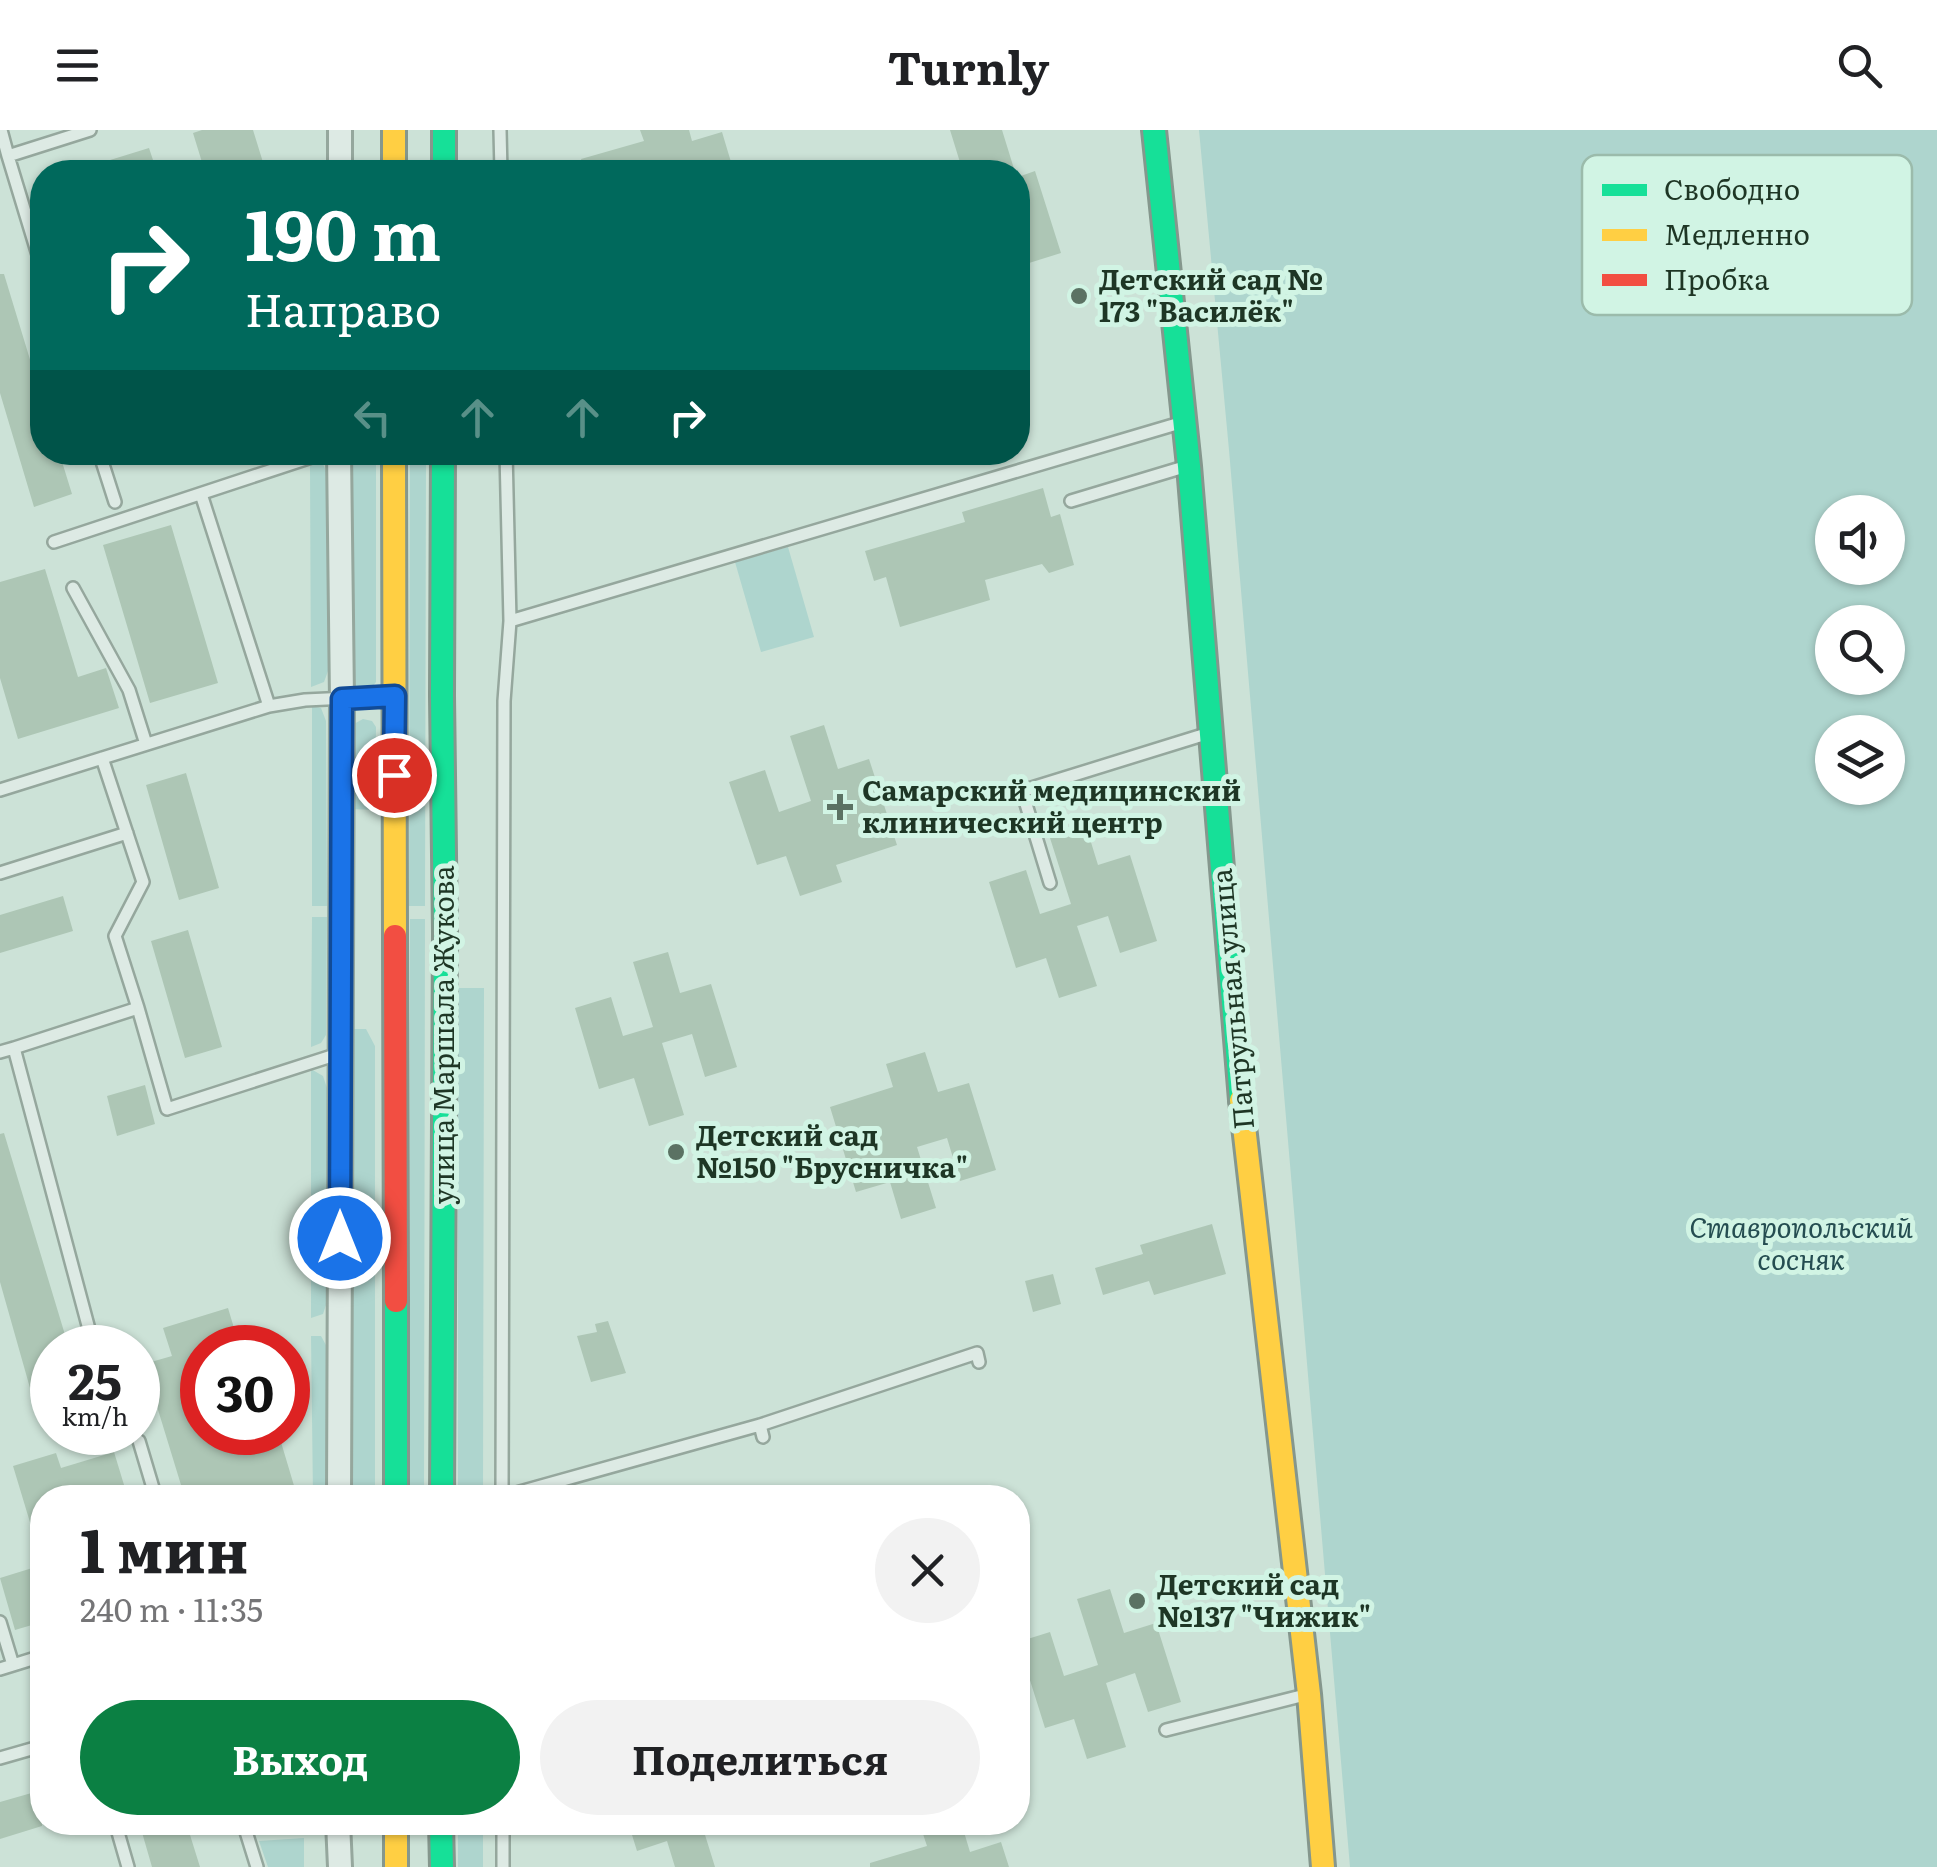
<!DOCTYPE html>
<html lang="ru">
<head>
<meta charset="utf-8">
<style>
	body { margin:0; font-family:Literata,serif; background:#f2f2f2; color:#202124; height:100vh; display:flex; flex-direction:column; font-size:38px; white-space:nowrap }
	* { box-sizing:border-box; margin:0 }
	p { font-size:32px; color:#757577 }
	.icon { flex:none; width:55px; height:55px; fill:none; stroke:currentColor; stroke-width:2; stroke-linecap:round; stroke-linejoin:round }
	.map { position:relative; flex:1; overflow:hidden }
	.side { position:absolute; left:30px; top:1355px; width:1000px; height:350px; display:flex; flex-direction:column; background:#fff; border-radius:40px; box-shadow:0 2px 8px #0004 }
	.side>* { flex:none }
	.top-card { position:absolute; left:30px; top:30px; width:1000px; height:305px; border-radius:40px; box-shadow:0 2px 8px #0004; background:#00695c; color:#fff; overflow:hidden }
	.fabs { position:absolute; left:1815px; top:365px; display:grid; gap:20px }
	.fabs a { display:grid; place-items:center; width:90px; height:90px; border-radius:50%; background:#fff; box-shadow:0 2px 8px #0004; font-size:50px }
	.speed { position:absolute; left:30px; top:1195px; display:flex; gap:20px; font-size:50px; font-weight:700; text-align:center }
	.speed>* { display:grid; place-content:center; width:130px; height:130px; border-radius:50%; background:#fff; box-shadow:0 2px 8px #0004; line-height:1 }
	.speed small { font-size:25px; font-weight:400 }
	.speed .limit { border:15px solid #d22; background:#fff; color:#111 }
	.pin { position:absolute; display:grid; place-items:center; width:85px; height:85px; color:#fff; margin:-42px; border:5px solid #fff; border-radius:50%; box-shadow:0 2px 10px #0007 }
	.me { position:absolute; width:110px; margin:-55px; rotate:0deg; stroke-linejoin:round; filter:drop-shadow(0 0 8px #0008) }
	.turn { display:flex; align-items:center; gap:35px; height:210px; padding:0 50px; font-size:45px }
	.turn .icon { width:130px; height:130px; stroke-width:2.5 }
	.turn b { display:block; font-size:70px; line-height:85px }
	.lanes { display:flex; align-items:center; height:95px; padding:0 50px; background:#0003; justify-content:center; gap:50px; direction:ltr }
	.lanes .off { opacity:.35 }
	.round { display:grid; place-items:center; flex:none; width:105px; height:105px; border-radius:52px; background:#f2f2f2 }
	.head { display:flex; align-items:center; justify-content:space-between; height:170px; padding:0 50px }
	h1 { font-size:60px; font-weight:700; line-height:75px }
	.action { display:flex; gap:20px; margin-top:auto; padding:20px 50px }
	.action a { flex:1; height:115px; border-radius:60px; background:#0b8043; color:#fff; font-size:40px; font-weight:700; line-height:115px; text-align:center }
	.action a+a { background:#f2f2f2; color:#202124 }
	header { display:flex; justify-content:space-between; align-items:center; height:130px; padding:0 50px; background:#fff; font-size:45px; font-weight:700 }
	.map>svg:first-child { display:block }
	.green { fill:#aed5ce; fill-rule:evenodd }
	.building { fill:#adc6b5 }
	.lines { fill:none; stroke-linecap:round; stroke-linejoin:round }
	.lane-casing { stroke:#95a79d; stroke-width:16 }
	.street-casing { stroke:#95a79d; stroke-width:28 }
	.fast-casing { stroke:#85978d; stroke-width:28 }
	.slow-casing { stroke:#85978d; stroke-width:28 }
	.jam-casing { stroke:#85978d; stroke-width:28 }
	.lane { stroke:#ddeae4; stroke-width:11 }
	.street { stroke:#ddeae4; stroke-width:22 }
	.fast { stroke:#16e098; stroke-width:22 }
	.slow { stroke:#ffcf43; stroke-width:22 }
	.jam { stroke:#f24e42; stroke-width:22 }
	.route-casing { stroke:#114b97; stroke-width:25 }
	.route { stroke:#1a73e8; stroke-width:18 }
	.poi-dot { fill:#5b7263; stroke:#d1f4e4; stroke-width:4 }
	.labels { text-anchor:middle; stroke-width:10; stroke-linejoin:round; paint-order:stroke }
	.poi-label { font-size:28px; font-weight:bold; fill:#1e3625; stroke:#d1f4e4; text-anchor:start }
	.street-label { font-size:28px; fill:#1e3625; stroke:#d1f4e4 }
	.park-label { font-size:28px; font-style:italic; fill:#254d51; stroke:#d1f4e4 }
	.key { fill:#d1f4e4; stroke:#9bbbab; stroke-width:2.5 }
	.key-label { font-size:28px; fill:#1e3625 }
</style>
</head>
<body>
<header><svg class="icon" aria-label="menu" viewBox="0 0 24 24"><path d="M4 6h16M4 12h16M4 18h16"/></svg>Turnly<svg class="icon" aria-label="search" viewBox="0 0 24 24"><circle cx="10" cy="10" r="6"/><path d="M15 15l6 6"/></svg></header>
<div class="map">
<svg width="1937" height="1737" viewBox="0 0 1937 1737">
	<rect width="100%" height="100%" fill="#cce2d7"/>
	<path class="green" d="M 1199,0 L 1937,0 L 1937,1737 L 1350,1737 L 1229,320 ZM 1832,382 L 1888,382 L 1888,438 L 1832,438 ZM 1832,492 L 1888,492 L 1888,548 L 1832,548 ZM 1832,602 L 1888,602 L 1888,658 L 1832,658 Z
		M 426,322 L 425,776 L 409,776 L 410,323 Z
		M 350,323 L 376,323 L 376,552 L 370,560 L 360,563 L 351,558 Z
		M 315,333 L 323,334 L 328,346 L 328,541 L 324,552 L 311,557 L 310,335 Z
		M 788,417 L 814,507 L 761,522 L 735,432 Z
		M 312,576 L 321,578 L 326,591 L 327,776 L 312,776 Z
		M 363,589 L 372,591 L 376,597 L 375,680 L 351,679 L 352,595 Z
		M 312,787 L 327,787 L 326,905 L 321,913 L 311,917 Z
		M 410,789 L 425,789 L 424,1367 L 409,1368 Z
		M 458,858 L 484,858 L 483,1367 L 458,1368 Z
		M 351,899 L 366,899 L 375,916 L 375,1367 L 350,1368 Z
		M 311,939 L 323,946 L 328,961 L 327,1172 L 323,1184 L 311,1188 Z
		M 311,1206 L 321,1206 L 327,1217 L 328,1367 L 313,1367 Z
		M 458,1693 L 483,1693 L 483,1737 L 458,1737 Z
		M 304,1708 L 304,1737 L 268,1737 L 259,1711 Z"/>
	<path class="building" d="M 202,0 L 253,0 L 266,42 L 205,42 L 193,3 Z
		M 640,0 L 689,0 L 692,11 L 722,2 L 734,42 L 585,42 L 581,29 L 644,11 Z
		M 950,0 L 1002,0 L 1015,42 L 963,42 Z
		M 149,18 L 157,42 L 82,42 L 81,39 Z
		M 1035,41 L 1061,123 L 1029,133 L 1018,96 L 1018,47 Z
		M 0,144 L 4,144 L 42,269 L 42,322 L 59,322 L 72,364 L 34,377 L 0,263 Z
		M 1043,358 L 1051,387 L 1060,384 L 1074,435 L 1049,443 L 1042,434 L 985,450 L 990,470 L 900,497 L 886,447 L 874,451 L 865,421 L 965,392 L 962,382 Z
		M 171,395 L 218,553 L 150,573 L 103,415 Z
		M 45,439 L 78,547 L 106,538 L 119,578 L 18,609 L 0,548 L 0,452 Z
		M 824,595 L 838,639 L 869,629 L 897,715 L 836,735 L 842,752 L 800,766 L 786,726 L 757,735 L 729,652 L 765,640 L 779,682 L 811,671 L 790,606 Z
		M 186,643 L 219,758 L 179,770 L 146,655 Z
		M 1086,696 L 1098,735 L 1130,725 L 1157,811 L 1120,823 L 1108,786 L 1077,796 L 1097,856 L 1059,868 L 1046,828 L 1016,838 L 989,752 L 1026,740 L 1040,784 L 1071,774 L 1050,708 Z
		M 63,766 L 73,801 L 0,823 L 0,785 Z
		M 188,800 L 222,917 L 185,928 L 151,811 Z
		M 668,822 L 680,863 L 711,854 L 737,937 L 705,947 L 692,904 L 662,913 L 684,985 L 649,996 L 634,948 L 599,959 L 575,878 L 611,867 L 623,906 L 653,897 L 633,832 Z
		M 925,922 L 938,962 L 969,953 L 996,1040 L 960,1051 L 947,1008 L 917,1017 L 936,1078 L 901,1089 L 890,1052 L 856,1062 L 830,977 L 893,957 L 886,934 Z
		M 145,955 L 155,994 L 117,1006 L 107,966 Z
		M 4,1003 L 69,1218 L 52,1218 L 52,1251 L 30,1258 L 0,1152 L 0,1004 Z
		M 1212,1094 L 1226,1144 L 1154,1165 L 1149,1151 L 1103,1165 L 1095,1138 L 1143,1124 L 1140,1115 Z
		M 1053,1144 L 1061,1174 L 1033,1182 L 1025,1151 Z
		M 228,1178 L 240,1218 L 202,1218 L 202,1302 L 278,1302 L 295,1359 L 295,1368 L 185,1368 L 144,1234 L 172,1226 L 163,1198 Z
		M 608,1191 L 626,1243 L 591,1252 L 577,1206 L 597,1202 L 595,1194 Z
		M 114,1322 L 128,1368 L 42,1368 L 42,1422 L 39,1422 L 13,1336 L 56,1323 L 61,1338 Z
		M 42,1435 L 42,1492 L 15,1500 L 0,1448 Z
		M 1110,1459 L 1124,1503 L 1156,1493 L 1181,1572 L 1148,1582 L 1135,1543 L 1106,1553 L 1126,1617 L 1087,1629 L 1074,1589 L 1045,1598 L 1018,1512 L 1050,1502 L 1064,1546 L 1098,1535 L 1077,1469 Z
		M 42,1660 L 42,1696 L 0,1709 L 0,1672 Z
		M 139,1692 L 186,1692 L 200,1737 L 152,1737 Z
		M 628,1692 L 701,1692 L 715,1737 L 675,1737 L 667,1711 L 637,1721 Z
		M 919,1692 L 961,1692 L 970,1722 L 1001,1712 L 1009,1737 L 870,1737 L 870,1733 L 927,1716 Z"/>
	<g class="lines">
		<g class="lane-casing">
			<path id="lane" d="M 1,0 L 8,26 L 90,0
				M 500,0 L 501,42
				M 8,26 L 42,138
				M 99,322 L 115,372
				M 201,364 L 269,576
				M 1071,371 L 1184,337
				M 54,412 L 327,322
				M 73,458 L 129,560 L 146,614
				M 510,491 L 1180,293
				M 102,628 L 143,752 L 115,806 L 138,878
				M 0,660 L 269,576 L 305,570 L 391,566
				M 0,743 L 127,703
				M 1050,753 L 1022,661 L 1206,604
				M 14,918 L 138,878 L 167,979 L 341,923
				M 0,922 L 14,918 L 94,1218
				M 760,1295 L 977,1223 L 979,1232
				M 139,1311 L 156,1368
				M 502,1367 L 760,1295 L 763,1307
				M 502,1368 L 504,571 L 510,491 L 506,322
				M 0,1492 L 13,1535
				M 0,1539 L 42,1526
				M 1166,1600 L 1305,1565
				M 0,1628 L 42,1616
				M 115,1692 L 128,1737
				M 243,1692 L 257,1737
				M 503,1692 L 503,1737"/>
		</g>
		<g class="street-casing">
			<path id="street" d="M 340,42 L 340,0
				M 339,322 L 342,569 L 339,1368
				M 338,1692 L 340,1737"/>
		</g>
		<g class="fast-casing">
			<path id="fast" d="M 444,0 L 444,42
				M 1154,0 L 1189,336 L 1241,970
				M 396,1171 L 396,1368
				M 442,1368 L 445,803 L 442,566 L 443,322
				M 441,1692 L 442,1737"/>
		</g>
		<g class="slow-casing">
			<path id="slow" d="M 394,0 L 394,42
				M 394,322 L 395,806
				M 1241,970 L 1309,1564 L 1323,1737
				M 396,1692 L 396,1737"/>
		</g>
		<g class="jam-casing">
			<path id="jam" d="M 395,806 L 396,1171"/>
		</g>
		<use href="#lane" class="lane"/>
		<use href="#street" class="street"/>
		<use href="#fast" class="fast"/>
		<use href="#slow" class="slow"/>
		<use href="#jam" class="jam"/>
	</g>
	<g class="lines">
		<g class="route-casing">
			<path id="route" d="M 340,1108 L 342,569 L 395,566 L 394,645"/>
		</g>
		<use href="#route" class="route"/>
	</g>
	<g class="poi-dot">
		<circle cx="1079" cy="166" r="10"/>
		<path d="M835 662h10v10h10v10h-10v10h-10v-10h-10v-10h10z"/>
		<circle cx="676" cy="1022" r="10"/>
		<circle cx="1137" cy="1471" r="10"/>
	</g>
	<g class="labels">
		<g class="poi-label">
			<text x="1099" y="160">Детский сад №<tspan x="1099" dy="32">173 "Василёк"</tspan></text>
			<text x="862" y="671">Самарский медицинский<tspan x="862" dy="32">клинический центр</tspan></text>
			<text x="696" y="1016">Детский сад<tspan x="696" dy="32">№150 "Брусничка"</tspan></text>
			<text x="1157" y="1465">Детский сад<tspan x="1157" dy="32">№137 "Чижик"</tspan></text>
		</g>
		<g class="street-label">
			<text transform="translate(1233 869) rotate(-95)" y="10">Патрульная улица</text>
			<text transform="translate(444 905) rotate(-90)" y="10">улица Маршала Жукова</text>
		</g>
		<g class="park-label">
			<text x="1801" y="1108">Ставропольский<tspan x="1801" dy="32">сосняк</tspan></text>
		</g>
	</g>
	<rect x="1582" y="25" width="330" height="160" rx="15" class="key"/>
	<rect x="1602" y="54" width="45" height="12" fill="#16e098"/>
	<rect x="1602" y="99" width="45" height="12" fill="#ffcf43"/>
	<rect x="1602" y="144" width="45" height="12" fill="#f24e42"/>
	<g class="key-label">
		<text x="1664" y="70">Свободно</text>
		<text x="1664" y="115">Медленно</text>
		<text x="1664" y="160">Пробка</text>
	</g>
</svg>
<div class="fabs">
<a><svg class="icon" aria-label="sound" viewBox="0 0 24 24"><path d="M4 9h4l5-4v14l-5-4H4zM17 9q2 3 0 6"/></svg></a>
<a><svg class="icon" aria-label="search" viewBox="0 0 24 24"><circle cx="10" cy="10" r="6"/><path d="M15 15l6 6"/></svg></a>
<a><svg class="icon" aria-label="layers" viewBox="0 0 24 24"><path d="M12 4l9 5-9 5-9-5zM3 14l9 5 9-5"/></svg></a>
</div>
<div class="speed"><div>25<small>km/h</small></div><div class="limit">30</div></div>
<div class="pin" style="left:394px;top:645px;background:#d93025"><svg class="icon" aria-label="arrive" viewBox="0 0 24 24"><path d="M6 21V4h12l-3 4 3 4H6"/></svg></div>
<svg class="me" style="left:340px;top:1108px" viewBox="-20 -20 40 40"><circle r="17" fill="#1a73e8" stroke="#fff" stroke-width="3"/><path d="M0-11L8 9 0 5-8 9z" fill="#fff"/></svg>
<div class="top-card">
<div class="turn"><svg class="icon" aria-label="right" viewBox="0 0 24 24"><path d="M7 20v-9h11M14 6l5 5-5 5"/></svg><div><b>190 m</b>Направо</div></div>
<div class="lanes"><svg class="icon off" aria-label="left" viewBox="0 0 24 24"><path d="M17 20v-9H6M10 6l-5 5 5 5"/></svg><svg class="icon off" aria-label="ahead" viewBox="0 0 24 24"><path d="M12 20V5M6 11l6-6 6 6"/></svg><svg class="icon off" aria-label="ahead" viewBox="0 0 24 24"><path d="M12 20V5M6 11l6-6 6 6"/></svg><svg class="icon" aria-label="right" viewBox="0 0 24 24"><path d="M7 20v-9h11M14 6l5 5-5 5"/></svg></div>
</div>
<section class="side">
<div class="head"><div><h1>1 мин</h1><p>240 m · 11:35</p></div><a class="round"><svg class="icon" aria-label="close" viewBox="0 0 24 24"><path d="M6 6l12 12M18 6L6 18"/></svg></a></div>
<div class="action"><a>Выход</a><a>Поделиться</a></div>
</section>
</div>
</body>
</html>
